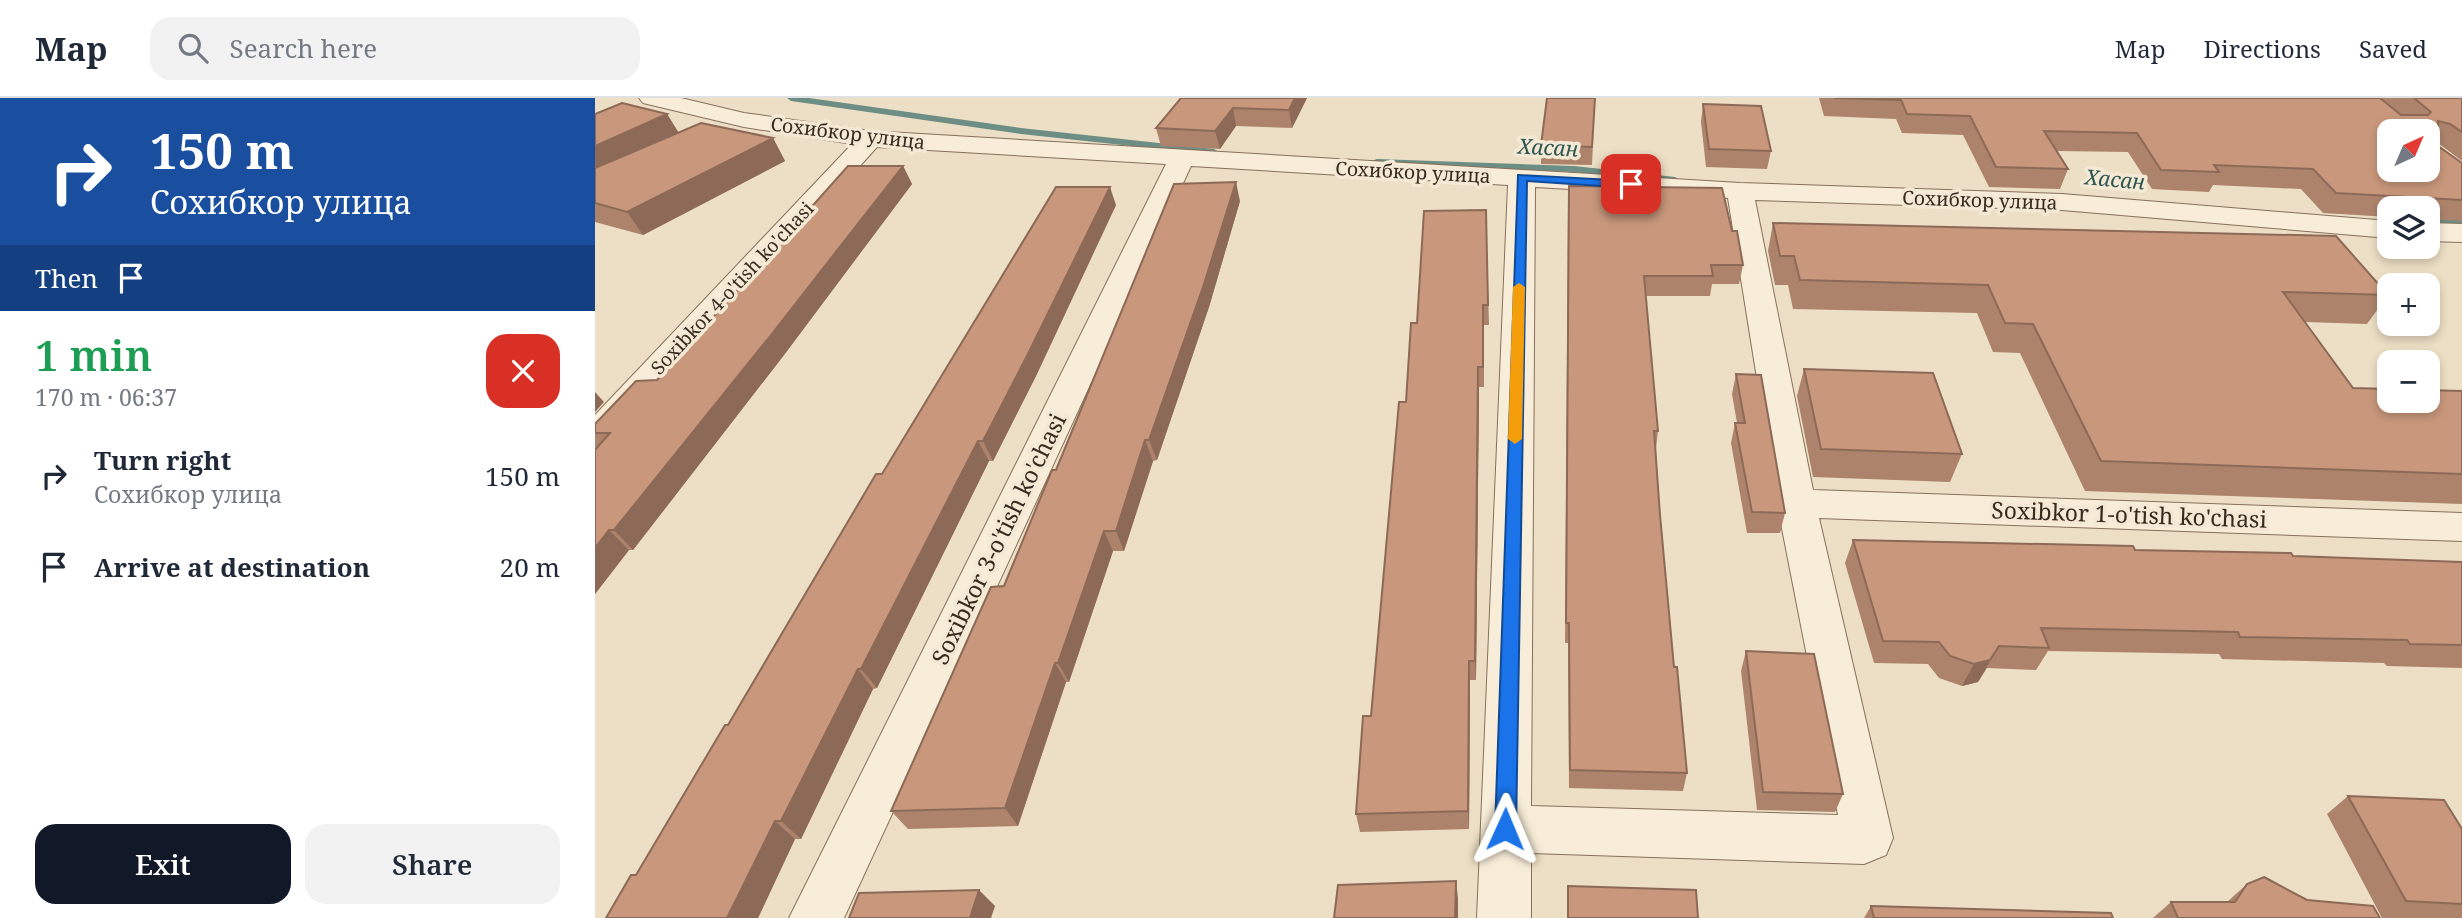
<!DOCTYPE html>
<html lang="en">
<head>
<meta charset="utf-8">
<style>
	body { margin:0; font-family:"Noto Serif",serif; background:#f2f2f3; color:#1f2937; height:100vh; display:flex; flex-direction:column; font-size:26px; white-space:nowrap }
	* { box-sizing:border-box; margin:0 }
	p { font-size:23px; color:#747a83 }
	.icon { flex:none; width:38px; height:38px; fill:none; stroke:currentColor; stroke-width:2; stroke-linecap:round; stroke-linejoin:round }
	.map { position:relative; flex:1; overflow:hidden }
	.panel { display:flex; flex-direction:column; background:#fff; width:595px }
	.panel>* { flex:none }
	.hud { background:#1a4fa0; color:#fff; overflow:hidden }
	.needle { width:46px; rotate:44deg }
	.fabs { position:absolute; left:1782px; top:21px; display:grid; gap:14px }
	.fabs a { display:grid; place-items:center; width:63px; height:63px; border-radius:14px; background:#fff; box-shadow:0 4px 10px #0003; font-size:35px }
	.pin { position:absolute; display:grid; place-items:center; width:60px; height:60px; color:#fff; margin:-30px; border-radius:14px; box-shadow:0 4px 10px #0006 }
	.me { position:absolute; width:77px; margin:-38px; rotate:1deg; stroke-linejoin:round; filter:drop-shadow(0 0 5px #0008) }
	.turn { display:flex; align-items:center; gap:24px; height:147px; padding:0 35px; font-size:32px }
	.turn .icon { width:91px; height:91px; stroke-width:2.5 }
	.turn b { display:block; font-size:49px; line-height:60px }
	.then { display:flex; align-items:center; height:66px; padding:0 35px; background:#0003; gap:14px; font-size:26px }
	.round { display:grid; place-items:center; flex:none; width:74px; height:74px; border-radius:21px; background:#f2f2f3 }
	.head { display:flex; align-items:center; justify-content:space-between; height:119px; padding:0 35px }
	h1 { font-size:42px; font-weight:600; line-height:52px; color:#1e9e55 }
	.action { display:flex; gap:14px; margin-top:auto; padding:14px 35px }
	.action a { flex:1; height:80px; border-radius:21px; background:#111827; color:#fff; font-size:28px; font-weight:600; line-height:80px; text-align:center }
	.action a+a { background:#f2f2f3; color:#1f2937 }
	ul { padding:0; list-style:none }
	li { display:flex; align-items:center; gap:21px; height:91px; padding:0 35px }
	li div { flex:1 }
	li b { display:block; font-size:26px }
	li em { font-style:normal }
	header { display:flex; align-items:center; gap:42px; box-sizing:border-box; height:98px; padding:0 35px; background:#fff; border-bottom:2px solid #e0e1e3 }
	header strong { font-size:33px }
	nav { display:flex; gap:38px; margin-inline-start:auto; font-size:24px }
	.search { width:490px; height:63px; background:#f2f2f3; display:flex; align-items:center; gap:18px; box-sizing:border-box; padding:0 24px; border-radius:21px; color:#747a83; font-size:26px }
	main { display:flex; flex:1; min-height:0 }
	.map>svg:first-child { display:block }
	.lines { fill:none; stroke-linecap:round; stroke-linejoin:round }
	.stream { fill:#6d8e84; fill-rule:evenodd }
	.minor-casing { stroke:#87705c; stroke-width:2 }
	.minor { fill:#f8edd8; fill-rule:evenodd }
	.wall { fill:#ad836b }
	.shaded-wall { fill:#8d6a57 }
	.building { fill:#c9987c; stroke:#8d6a57; stroke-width:2; fill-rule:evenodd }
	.route { fill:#1a73e8; stroke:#114b97; stroke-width:2 }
	.slow { fill:#f59e0b }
	.labels { text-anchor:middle; stroke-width:7; stroke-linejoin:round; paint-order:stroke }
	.far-street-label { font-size:19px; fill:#382a1f; stroke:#f4e9d4 }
	.far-water-label { font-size:21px; font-style:italic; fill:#2f5752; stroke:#f4e9d4 }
	.street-label { font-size:23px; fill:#382a1f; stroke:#f4e9d4 }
</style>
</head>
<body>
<header>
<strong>Map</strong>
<div class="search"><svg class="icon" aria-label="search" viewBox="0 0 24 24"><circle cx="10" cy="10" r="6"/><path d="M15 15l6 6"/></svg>Search here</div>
<nav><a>Map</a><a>Directions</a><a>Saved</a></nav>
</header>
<main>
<section class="panel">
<div class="hud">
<div class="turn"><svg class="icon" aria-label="right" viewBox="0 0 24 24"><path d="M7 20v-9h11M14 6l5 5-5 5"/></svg><div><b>150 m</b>Сохибкор улица</div></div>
<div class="then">Then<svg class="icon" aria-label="arrive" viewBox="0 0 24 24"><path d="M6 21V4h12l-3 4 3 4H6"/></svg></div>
</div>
<div class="head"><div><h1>1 min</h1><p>170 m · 06:37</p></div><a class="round" style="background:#d93025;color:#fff"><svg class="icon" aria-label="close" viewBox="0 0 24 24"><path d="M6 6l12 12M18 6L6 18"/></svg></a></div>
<ul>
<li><svg class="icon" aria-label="right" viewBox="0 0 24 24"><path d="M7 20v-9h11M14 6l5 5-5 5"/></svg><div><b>Turn right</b><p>Сохибкор улица</p></div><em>150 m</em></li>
<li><svg class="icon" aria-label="arrive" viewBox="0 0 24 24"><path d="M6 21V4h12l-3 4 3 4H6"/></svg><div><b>Arrive at destination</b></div><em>20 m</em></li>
</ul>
<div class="action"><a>Exit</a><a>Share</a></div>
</section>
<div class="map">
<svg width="1867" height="820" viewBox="0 0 1867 820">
	<rect width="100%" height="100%" fill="#eddfc5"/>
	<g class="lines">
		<path class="stream" d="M 192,0 L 214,0 L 426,30 L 619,51 L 624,54 L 619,57 L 426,36 L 196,3 Z
			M 782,61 L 979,68 L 1080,79 L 1085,82 L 1080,85 L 979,74 L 779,66 L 779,62 Z
			M 1832,121 L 1867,122 L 1867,128 L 1832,127 Z"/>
		<g class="minor-casing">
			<path id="minor" d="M 44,0 L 86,0 L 149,15 L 275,33 L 1145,85 L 1467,96 L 1794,123 L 1794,140 L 1467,112 L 1160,102 L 1218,392 L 1867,415 L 1867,443 L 1224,420 L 1298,740 L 1291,757 L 1269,766 L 936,755 L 936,820 L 882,820 L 913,87 L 596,68 L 249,820 L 194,820 L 571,66 L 282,49 L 13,348 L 0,351 L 0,317 L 257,46 L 149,29 L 48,5 ZM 940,89 L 1133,100 L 1182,405 L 1243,717 L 936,708 Z
				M 1832,125 L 1867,126 L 1867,144 L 1832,143 Z"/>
		</g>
		<use href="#minor" class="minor"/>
	</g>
	<path class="wall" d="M 586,0 L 712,0 L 697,30 L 641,28 L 625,51 L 566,48 L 561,30 Z
		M 1000,0 L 997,67 L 946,66 L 946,47 Z
		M 1224,0 L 1867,0 L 1867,63 L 1843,45 L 1843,48 L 1867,65 L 1867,123 L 1832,121 L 1832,110 L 1794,110 L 1794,119 L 1728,115 L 1706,91 L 1618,87 L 1614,94 L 1557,91 L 1533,54 L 1462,53 L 1473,71 L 1465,91 L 1394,89 L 1368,37 L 1307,35 L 1301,21 L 1229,18 Z
		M 1108,6 L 1176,53 L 1172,71 L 1111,69 L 1106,24 Z
		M 0,16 L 72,16 L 84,35 L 178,40 L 190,63 L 48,137 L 0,124 Z
		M 308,68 L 317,86 L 189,257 L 38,452 L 34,452 L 0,496 L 0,326 L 62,282 Z
		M 645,103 L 614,209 L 562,362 L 558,363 L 529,453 L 518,453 L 474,584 L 471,584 L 423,728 L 313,731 L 296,713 L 409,488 Z
		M 521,107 L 441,278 L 398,363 L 394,363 L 282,590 L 278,591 L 206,741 L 200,741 L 163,820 L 11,820 L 41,777 L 287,376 Z
		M 973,107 L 1137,133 L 1148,167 L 1144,186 L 1117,186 L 1115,198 L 1050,198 L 1063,333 L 1061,351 L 1065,417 L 1079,569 L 1092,675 L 1088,693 L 974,690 L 973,545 L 970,545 Z
		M 891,112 L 894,227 L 889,227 L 889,289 L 884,289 L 881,582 L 875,582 L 874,731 L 765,734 L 761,716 L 776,618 L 811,304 L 822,225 Z
		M 1178,125 L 1793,197 L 1772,226 L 1710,224 L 1758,290 L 1867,293 L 1867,406 L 1490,393 L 1425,255 L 1398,254 L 1382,215 L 1198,211 L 1193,187 L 1180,187 L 1173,153 Z
		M 1209,271 L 1367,356 L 1355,384 L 1218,379 L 1202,298 Z
		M 1141,276 L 1190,415 L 1185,435 L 1152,435 L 1136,345 L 1140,325 L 1142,325 L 1137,296 Z
		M 1258,442 L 1867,464 L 1867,570 L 1792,568 L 1789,565 L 1627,561 L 1624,556 L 1453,553 L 1441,572 L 1392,570 L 1383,584 L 1367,588 L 1344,580 L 1333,566 L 1279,565 L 1250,465 Z
		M 1151,553 L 1248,696 L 1240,714 L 1162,712 L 1146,573 Z
		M 1753,698 L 1867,731 L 1867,820 L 1787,820 L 1732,716 Z
		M 1652,786 L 1712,802 L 1785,820 L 1558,820 L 1576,804 L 1632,804 Z
		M 1276,808 L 1518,820 L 1269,820 Z"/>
	<path class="shaded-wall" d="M 700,0 L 712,0 L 697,30 L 694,12 Z
		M 638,10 L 641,28 L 625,51 L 620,33 Z
		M 72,16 L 86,39 L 0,77 L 0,48 Z
		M 178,40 L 190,63 L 48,137 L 32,114 Z
		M 308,68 L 317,86 L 189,257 L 38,452 L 19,432 Z
		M 641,84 L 645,103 L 614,209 L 562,362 L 554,342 Z
		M 515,89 L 521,107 L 441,278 L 398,363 L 388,343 Z
		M 883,269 L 884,289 L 881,582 L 880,563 Z
		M 0,294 L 9,304 L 0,314 Z
		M 550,342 L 558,363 L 529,453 L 521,433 Z
		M 383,343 L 394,363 L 282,590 L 266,571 Z
		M 14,432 L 34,452 L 0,496 L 0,450 Z
		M 509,433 L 518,453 L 474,584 L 463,565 Z
		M 1404,548 L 1383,584 L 1367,588 L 1379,566 Z
		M 874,563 L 875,582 L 874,731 L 873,713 Z
		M 460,565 L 471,584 L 423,728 L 410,710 Z
		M 263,571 L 278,591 L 206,741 L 186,723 Z
		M 180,723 L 200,741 L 163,820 L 132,820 Z
		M 861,783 L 863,800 L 863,820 L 860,820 Z
		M 384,792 L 400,808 L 396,820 L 375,820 Z"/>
	<path class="building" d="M 586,0 L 700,0 L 694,12 L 638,10 L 620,33 L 561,30 Z
		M 952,0 L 1000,0 L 997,49 L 946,47 Z
		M 1239,0 L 1785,0 L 1806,17 L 1833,17 L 1836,14 L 1819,0 L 1867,0 L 1867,34 L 1855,26 L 1843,23 L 1843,48 L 1867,65 L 1867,102 L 1741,95 L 1718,71 L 1619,67 L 1624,74 L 1566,72 L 1542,35 L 1449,33 L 1473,71 L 1401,69 L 1375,18 L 1312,16 L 1306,2 ZM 1794,33 L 1832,33 L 1832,72 L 1794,72 Z
		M 27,5 L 72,16 L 0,48 L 0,16 Z
		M 1108,6 L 1166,8 L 1176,53 L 1114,51 Z
		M 106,25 L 178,40 L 32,114 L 0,105 L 0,70 Z
		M 253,68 L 308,68 L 176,237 L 19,432 L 14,432 L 0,450 L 0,352 L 15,335 L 0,335 L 0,326 L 41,283 L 62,282 Z
		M 641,84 L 608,189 L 554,342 L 550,342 L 521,433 L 509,433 L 463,565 L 460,565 L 410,710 L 296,713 L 396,489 L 409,488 L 457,372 L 461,372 L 579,86 Z
		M 974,88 L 1127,90 L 1137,133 L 1142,133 L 1148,167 L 1116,167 L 1118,178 L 1049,178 L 1063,333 L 1059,333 L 1065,417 L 1079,569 L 1082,569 L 1092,675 L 975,672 L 974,525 L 971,525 Z
		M 461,89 L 515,89 L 432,258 L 388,343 L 383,343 L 266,571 L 263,571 L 186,723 L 180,723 L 132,820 L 11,820 L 36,777 L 41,777 L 130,627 L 133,627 L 281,376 L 287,376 Z
		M 891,112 L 893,207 L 888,207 L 888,269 L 883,269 L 880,563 L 874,563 L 873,713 L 761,716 L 768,618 L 776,618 L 804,304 L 811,304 L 816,225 L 822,225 L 829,113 Z
		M 1178,125 L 1741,138 L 1793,197 L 1688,194 L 1758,290 L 1794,291 L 1794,303 L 1832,303 L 1832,292 L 1867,293 L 1867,376 L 1506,363 L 1438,226 L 1410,225 L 1393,187 L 1205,182 L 1199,158 L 1185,158 Z
		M 1209,271 L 1338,275 L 1367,356 L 1226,351 Z
		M 1141,276 L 1166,277 L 1190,415 L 1157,414 L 1140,325 L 1150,325 Z
		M 1258,442 L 1538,448 L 1540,452 L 1696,455 L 1698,458 L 1867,464 L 1867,547 L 1815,546 L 1812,542 L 1645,539 L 1643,534 L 1446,530 L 1454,550 L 1404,548 L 1395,562 L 1379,566 L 1355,558 L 1344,544 L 1288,543 Z
		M 1151,553 L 1219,556 L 1248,696 L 1168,694 Z
		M 1753,698 L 1849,702 L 1867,731 L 1867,806 L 1811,803 Z
		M 1669,779 L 1712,802 L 1778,808 L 1785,820 L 1583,820 L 1576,804 L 1640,804 L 1652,786 Z
		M 861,783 L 860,820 L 739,820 L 743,787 Z
		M 973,788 L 1101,792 L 1103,820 L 973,820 Z
		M 384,792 L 375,820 L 254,820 L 264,795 Z
		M 1276,808 L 1516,815 L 1518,820 L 1279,820 Z"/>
	<path class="route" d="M 923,77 L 1036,83 L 1041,86 L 1036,90 L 932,83 L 921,731 L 918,738 L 910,741 L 903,738 L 900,731 Z"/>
	<path class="slow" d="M 924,185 L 930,189 L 927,341 L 920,346 L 913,341 L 918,189 Z"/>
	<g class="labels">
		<g class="far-street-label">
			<text transform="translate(253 35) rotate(7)" y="7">Сохибкор улица</text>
			<text transform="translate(818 74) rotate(3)" y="7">Сохибкор улица</text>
			<text transform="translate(1385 102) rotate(2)" y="7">Сохибкор улица</text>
			<text transform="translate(137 190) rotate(-47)" y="7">Soxibkor 4-o'tish ko'chasi</text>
		</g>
		<g class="far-water-label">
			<text transform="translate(953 50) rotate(3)" y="7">Хасан</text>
			<text transform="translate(1520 82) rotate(5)" y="7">Хасан</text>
		</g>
		<g class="street-label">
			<text transform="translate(1534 417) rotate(2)" y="8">Soxibkor 1-o'tish ko'chasi</text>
			<text transform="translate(404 441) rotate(-64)" y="8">Soxibkor 3-o'tish ko'chasi</text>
		</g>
	</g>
</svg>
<div class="fabs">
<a><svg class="needle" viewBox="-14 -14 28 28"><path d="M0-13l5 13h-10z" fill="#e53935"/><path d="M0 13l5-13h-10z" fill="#747a83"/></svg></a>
<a><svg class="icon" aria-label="layers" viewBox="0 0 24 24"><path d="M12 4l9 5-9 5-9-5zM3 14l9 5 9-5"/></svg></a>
<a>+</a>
<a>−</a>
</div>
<div class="pin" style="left:1036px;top:86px;background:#d93025"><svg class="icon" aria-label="arrive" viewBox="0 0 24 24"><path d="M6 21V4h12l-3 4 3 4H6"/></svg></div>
<svg class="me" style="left:910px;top:731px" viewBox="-20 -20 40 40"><path d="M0-17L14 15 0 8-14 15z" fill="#1a73e8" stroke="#fff" stroke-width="4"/></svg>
</div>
</main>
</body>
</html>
